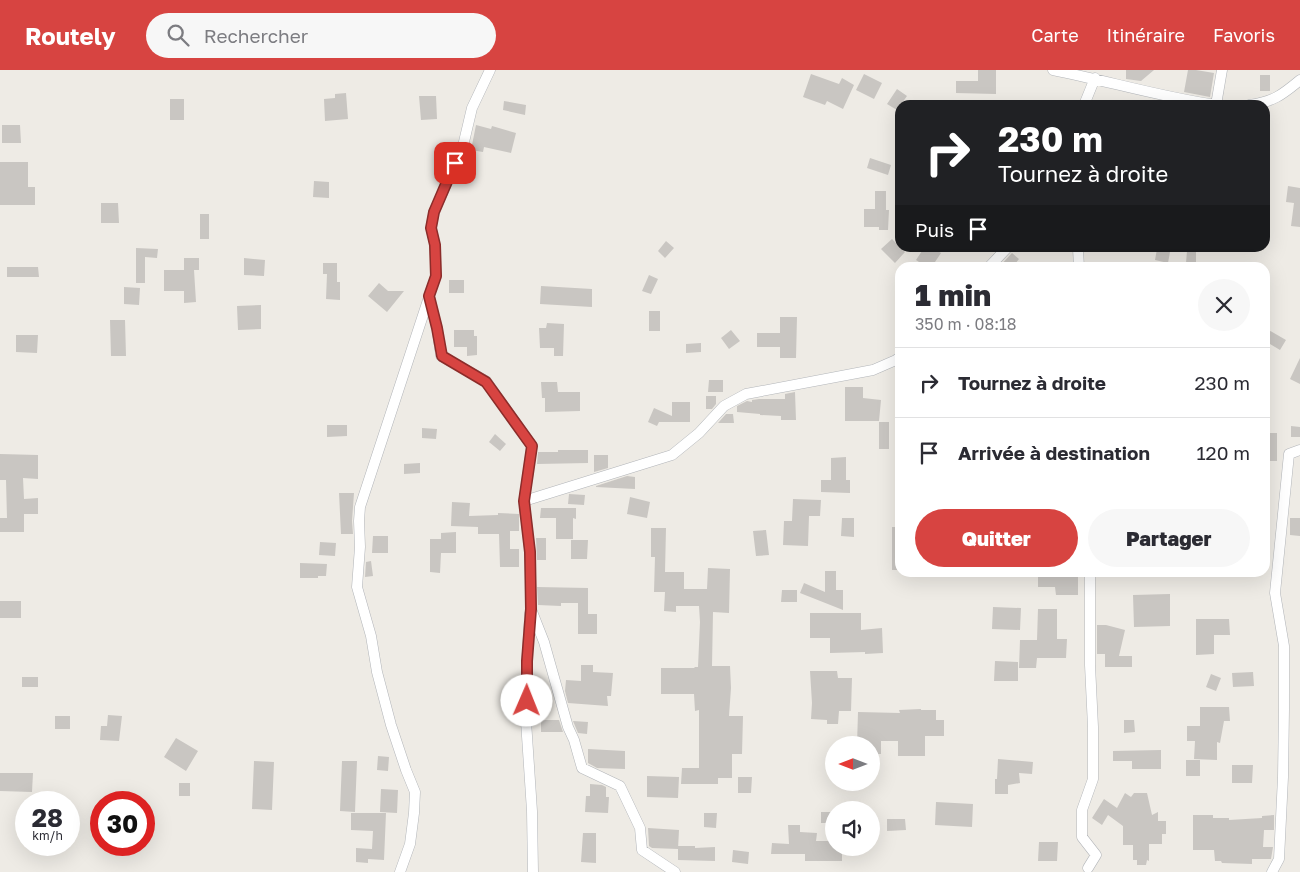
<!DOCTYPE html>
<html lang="fr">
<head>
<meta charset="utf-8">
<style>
	body { margin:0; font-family:"Golos Text",sans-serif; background:#f7f7f7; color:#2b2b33; height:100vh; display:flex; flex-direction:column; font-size:19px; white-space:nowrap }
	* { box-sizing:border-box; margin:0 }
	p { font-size:16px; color:#7c7c81 }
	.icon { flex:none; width:28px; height:28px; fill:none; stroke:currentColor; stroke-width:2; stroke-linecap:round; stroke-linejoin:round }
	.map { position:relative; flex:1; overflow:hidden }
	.sheet { position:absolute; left:895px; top:192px; width:375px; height:315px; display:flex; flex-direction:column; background:#fff; border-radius:15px; box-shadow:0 5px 20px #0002 }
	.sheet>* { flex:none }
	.top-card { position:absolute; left:895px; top:30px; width:375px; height:152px; border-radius:15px; box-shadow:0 5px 20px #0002; background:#202124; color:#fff; overflow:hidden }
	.needle { width:32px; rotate:270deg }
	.tools { position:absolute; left:825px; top:666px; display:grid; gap:10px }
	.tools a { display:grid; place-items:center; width:55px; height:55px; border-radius:50%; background:#fff; box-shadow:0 5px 20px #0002; font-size:25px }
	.speed { position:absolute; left:15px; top:721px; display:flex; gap:10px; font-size:25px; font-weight:700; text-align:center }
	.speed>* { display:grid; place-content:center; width:65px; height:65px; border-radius:50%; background:#fff; box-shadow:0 5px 20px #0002; line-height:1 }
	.speed small { font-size:12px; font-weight:400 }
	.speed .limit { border:8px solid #d22; background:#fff; color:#111 }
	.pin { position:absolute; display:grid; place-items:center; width:42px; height:42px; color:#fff; margin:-21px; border-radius:10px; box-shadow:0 2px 8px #0006 }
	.me { position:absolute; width:55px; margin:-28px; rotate:1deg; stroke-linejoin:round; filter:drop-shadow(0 0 4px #0008) }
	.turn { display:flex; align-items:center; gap:18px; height:105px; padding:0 20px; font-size:22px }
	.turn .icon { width:65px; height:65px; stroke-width:2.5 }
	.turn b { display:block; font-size:35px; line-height:42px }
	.then { display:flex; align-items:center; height:48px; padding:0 20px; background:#0003; gap:10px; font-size:19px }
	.round { display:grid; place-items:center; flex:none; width:52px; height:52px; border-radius:26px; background:#f7f7f7 }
	.headline { display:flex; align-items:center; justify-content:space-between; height:85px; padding:0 20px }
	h1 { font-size:30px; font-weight:800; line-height:38px }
	.action { display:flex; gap:10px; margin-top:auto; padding:10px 20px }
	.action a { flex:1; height:58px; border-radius:30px; background:#d74441; color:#fff; font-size:20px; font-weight:800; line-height:58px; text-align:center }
	.action a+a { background:#f7f7f7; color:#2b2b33 }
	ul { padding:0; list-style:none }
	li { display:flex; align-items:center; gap:15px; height:70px; padding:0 20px; border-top:1px solid #e1e1e2 }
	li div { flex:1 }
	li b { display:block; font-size:19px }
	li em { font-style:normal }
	header { display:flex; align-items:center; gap:30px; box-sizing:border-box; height:70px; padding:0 25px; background:#d74441; color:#fff }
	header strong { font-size:24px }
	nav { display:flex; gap:28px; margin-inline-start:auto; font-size:18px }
	.search { width:350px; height:45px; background:#f7f7f7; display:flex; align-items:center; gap:12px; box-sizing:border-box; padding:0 18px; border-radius:28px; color:#7c7c81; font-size:19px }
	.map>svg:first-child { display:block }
	.building { fill:#c9c6c2 }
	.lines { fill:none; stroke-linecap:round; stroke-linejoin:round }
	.minor-casing { stroke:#b2b5b9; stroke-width:11 }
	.minor { stroke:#fff; stroke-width:10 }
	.route-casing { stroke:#8c2c2a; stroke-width:12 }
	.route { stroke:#d74441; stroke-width:9 }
</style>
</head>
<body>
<header>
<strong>Routely</strong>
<div class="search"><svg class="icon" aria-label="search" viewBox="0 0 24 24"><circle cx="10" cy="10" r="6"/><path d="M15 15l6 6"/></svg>Rechercher</div>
<nav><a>Carte</a><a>Itinéraire</a><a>Favoris</a></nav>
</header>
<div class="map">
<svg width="1300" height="802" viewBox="0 0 1300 802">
	<rect width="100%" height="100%" fill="#eeebe5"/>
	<path class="building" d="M 978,0 L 996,0 L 996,24 L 956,23 L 956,11 L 978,11 Z
		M 1126,0 L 1154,0 L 1141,11 L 1126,9 Z
		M 1188,0 L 1196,0 L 1214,3 L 1210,27 L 1184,22 Z
		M 811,4 L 839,14 L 842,8 L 854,15 L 843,39 L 827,31 L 825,35 L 803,27 Z
		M 864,4 L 882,13 L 874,29 L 856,20 Z
		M 1260,5 L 1270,5 L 1270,21 L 1260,21 Z
		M 897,19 L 907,26 L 897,40 L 887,34 Z
		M 346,23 L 348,49 L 325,51 L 324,29 L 335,28 L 335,24 Z
		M 419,26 L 436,26 L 437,49 L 421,50 Z
		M 170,29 L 184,29 L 184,50 L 170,50 Z
		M 504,31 L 526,35 L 525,45 L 503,40 Z
		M 2,55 L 20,55 L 21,73 L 2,73 Z
		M 476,55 L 491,59 L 492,56 L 516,63 L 511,83 L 484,77 L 483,82 L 471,80 Z
		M 870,88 L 891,95 L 888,105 L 867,98 Z
		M 0,92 L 28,92 L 28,117 L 35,117 L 35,135 L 0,135 Z
		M 314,111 L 329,112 L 329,128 L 313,127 Z
		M 1288,116 L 1300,118 L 1300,157 L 1291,156 L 1294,133 L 1286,132 Z
		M 875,121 L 886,121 L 886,140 L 889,140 L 888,160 L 879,160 L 879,157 L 864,157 L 864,139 L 875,139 Z
		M 101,133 L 118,133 L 119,153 L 101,153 Z
		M 200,144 L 209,144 L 209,169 L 200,169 Z
		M 892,169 L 905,182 L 895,193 L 881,179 Z
		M 666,171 L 674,178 L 665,188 L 658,181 Z
		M 136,178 L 158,179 L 157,188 L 145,187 L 145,213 L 136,213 Z
		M 924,178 L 933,178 L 941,183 L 931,198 L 928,198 L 916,190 Z
		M 1157,179 L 1170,182 L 1168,193 L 1155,190 Z
		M 1187,181 L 1196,181 L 1196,193 L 1186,193 Z
		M 1012,183 L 1019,189 L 1012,198 L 998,198 Z
		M 184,188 L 199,188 L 199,200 L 194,200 L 196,232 L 184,233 L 184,221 L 164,221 L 164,200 L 184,200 Z
		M 244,188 L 265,190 L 264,206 L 244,205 Z
		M 323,193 L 337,193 L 337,212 L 340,212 L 340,230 L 326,229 L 327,204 L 323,204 Z
		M 7,197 L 38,197 L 39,207 L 7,207 Z
		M 649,205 L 658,209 L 651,224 L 642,221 Z
		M 449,210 L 464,210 L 464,223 L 449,223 Z
		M 379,213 L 388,221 L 404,221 L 387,242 L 368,226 Z
		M 541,216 L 592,219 L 592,237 L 540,234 Z
		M 124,217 L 140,218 L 139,235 L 124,234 Z
		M 261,235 L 261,259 L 238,260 L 237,236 Z
		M 649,241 L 660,241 L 660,261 L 649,261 Z
		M 780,247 L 797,247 L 796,288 L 780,288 L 780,277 L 757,277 L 757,263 L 780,263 Z
		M 110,250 L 125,250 L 126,286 L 111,286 Z
		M 547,253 L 564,254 L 563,286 L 554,286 L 554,278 L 540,278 L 539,258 L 546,258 Z
		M 1265,258 L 1286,270 L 1280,280 L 1265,271 Z
		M 454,260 L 474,260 L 474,266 L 477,266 L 477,285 L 467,286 L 467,277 L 454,277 Z
		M 731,260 L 740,271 L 729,279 L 721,268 Z
		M 16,265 L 38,265 L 37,283 L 16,282 Z
		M 701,273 L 701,282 L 686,283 L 686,274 Z
		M 1300,288 L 1300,314 L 1290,309 Z
		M 709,310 L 723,310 L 723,322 L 708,322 Z
		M 541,312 L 557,312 L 558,322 L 580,322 L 580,341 L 545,342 L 545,328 L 542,328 Z
		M 845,317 L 863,317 L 863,328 L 881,330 L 879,351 L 845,351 Z
		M 795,322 L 796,350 L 781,350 L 781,346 L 760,345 L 760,344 L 737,342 L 737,336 L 747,331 L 752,332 L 752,330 L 759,329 L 785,329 L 785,324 Z
		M 706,326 L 716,326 L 716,334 L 712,339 L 706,339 Z
		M 672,332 L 690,332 L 690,352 L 659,352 L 657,356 L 648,352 L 654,338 L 672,346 Z
		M 726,344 L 733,344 L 734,353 L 718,353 Z
		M 879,352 L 889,352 L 889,379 L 879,379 Z
		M 327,355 L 347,355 L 347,366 L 327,367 Z
		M 1291,356 L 1300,357 L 1300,367 L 1291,367 Z
		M 422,358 L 437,359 L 436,369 L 422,368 Z
		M 1265,363 L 1277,363 L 1277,391 L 1265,391 Z
		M 495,364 L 506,374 L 500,381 L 489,372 Z
		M 558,380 L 588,380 L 588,393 L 537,394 L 538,382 L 558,382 Z
		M 0,384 L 38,385 L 38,409 L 23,408 L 24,429 L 38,428 L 38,444 L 24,444 L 24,462 L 0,462 L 0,448 L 7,448 L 6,410 L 0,410 Z
		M 594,385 L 608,385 L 608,398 L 594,402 Z
		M 846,387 L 846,410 L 850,410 L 850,423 L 821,422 L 821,410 L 831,410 L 831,388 Z
		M 420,393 L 420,403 L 404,404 L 404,394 Z
		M 627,406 L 635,407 L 635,419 L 596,417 L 596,416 Z
		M 339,423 L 354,423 L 352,451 L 353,464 L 341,464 Z
		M 569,424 L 585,425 L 584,435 L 568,434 Z
		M 630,427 L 650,432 L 647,448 L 627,444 Z
		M 793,429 L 821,430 L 820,446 L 809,446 L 808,476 L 783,475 L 784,451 L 792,451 Z
		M 452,432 L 470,433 L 469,446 L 498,445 L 498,443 L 519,444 L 519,461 L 510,461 L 510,479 L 519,479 L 519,497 L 500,497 L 499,464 L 478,464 L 478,457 L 451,456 Z
		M 541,438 L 576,438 L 576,449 L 573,448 L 573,469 L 556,469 L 556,448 L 540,448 Z
		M 842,448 L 854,448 L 854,467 L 841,466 Z
		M 1290,448 L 1300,448 L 1300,466 L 1290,465 Z
		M 892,457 L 900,457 L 900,500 L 892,500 Z
		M 651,458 L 666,458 L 665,502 L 684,502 L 684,519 L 707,519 L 708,498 L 730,499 L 729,543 L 713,542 L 712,596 L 730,596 L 731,618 L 729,646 L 743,646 L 742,684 L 732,684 L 732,708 L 718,708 L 718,714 L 681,714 L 682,698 L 699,698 L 699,640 L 695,641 L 694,624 L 661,624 L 661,598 L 694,598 L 695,597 L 698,597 L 700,552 L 699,536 L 676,536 L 676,542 L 664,541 L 665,522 L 654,522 L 655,487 L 651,487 Z
		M 766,460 L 769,485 L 756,486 L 753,461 Z
		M 456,462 L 456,483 L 441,483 L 440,503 L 430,502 L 430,469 L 441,469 L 441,463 Z
		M 373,466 L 388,466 L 388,483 L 372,483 Z
		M 536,468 L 546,468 L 546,490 L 537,490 Z
		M 571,470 L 588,470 L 587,489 L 571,489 Z
		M 320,472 L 336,473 L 335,486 L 319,485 Z
		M 371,491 L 373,506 L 365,507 L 366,492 Z
		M 300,493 L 327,494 L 326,506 L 318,506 L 318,508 L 300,508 Z
		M 825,501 L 836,501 L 836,520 L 843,520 L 843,540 L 800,523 L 804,513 L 825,522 Z
		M 1038,505 L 1078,505 L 1078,525 L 1056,525 L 1055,517 L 1038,517 Z
		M 537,517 L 588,518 L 588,544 L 597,544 L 597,564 L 578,564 L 578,533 L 561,533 L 561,536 L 538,535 Z
		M 782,520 L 797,520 L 797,532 L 781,532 Z
		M 1170,524 L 1170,556 L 1134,557 L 1133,525 Z
		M 0,531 L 21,531 L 21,548 L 0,548 Z
		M 993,537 L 1021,538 L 1020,560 L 992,559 Z
		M 1038,539 L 1057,539 L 1057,569 L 1067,569 L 1066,588 L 1037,588 L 1036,598 L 1019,598 L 1020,570 L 1037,570 Z
		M 810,543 L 861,543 L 861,560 L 882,558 L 883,583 L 865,584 L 865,582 L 830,583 L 830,568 L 810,568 Z
		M 1196,549 L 1229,549 L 1230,565 L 1214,565 L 1214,584 L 1196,585 Z
		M 1097,555 L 1106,555 L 1125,560 L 1119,586 L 1132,586 L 1132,597 L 1105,597 L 1105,584 L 1097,584 Z
		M 995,591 L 1018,592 L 1018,611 L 994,611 Z
		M 581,595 L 593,595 L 593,602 L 613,603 L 611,626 L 607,626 L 608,636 L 568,633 L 565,621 L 566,610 L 581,611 Z
		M 810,601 L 837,601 L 838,608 L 852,608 L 851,641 L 839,641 L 838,654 L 827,654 L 827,650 L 811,649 L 812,633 Z
		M 1253,602 L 1254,616 L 1233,617 L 1232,603 Z
		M 1211,604 L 1221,608 L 1216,621 L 1206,617 Z
		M 22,607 L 38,607 L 38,617 L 22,617 Z
		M 1200,637 L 1229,637 L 1230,651 L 1224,651 L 1220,673 L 1217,672 L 1217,690 L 1194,689 L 1195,671 L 1187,671 L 1187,656 L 1200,656 Z
		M 921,639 L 921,640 L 936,640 L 936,650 L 944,650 L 944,666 L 925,666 L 925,686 L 898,686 L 898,671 L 881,671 L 881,684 L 871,684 L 871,675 L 857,675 L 858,642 L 900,643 L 899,640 Z
		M 108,645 L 122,646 L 119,671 L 100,670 L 101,656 L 107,656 Z
		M 55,646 L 70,646 L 70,659 L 55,659 Z
		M 541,650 L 559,650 L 563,662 L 541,662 Z
		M 1124,650 L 1134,650 L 1135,662 L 1124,663 Z
		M 573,651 L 588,652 L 587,664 L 578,663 Z
		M 176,668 L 198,681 L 186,701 L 164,687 Z
		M 588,679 L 625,681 L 625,699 L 597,698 L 588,693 Z
		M 1161,680 L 1161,699 L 1132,699 L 1132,691 L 1113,691 L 1113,681 Z
		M 378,686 L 389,687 L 388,701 L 377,700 Z
		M 998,689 L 1033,692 L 1032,704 L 1019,703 L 1020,713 L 1008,715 L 1008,724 L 995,724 L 995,709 L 997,709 Z
		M 1186,690 L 1200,690 L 1200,706 L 1186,706 Z
		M 254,691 L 274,692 L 272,740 L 252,739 Z
		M 342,691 L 357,691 L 355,742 L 340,741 Z
		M 1232,695 L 1253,695 L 1252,713 L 1232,713 Z
		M 0,703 L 33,703 L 32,722 L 0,721 Z
		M 647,706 L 679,707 L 678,728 L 647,727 Z
		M 738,707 L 752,707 L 751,723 L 738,723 Z
		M 179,713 L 190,713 L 190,726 L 179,726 Z
		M 590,714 L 602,715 L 606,717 L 606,727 L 609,727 L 608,743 L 585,742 L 586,726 L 590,726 Z
		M 381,719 L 398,720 L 397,743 L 380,742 Z
		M 1125,723 L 1131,727 L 1134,723 L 1147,723 L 1152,745 L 1158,742 L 1158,751 L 1166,751 L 1166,764 L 1162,764 L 1162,774 L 1149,774 L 1149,791 L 1147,790 L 1146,795 L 1137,795 L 1137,790 L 1133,790 L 1133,775 L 1123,775 L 1123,756 L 1108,745 L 1102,755 L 1092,748 L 1104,729 L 1117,738 Z
		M 936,732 L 973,734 L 972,757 L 935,755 Z
		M 821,742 L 834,742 L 834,753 L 821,753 Z
		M 351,743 L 386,743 L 384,790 L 368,789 L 368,793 L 356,792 L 356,778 L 372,779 L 373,761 L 351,760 Z
		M 704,743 L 717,743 L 716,758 L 704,757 Z
		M 1193,745 L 1213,745 L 1213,748 L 1229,748 L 1229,750 L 1262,748 L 1262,746 L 1274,745 L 1274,760 L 1264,760 L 1263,777 L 1273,777 L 1271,789 L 1252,789 L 1252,794 L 1222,793 L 1221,791 L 1215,791 L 1214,780 L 1193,780 Z
		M 887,749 L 905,749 L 906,760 L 887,761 Z
		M 788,755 L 800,755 L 800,762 L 817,763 L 816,771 L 834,771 L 834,778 L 842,778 L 842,791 L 805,791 L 805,784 L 771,784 L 772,773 L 789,774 Z
		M 648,758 L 679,760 L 678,779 L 652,778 L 649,776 Z
		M 583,763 L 596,763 L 596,793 L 581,792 Z
		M 1039,772 L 1058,772 L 1057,791 L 1038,791 Z
		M 678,776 L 695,776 L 695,778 L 715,777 L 715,791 L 678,790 Z
		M 733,780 L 749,782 L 748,794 L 732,792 Z"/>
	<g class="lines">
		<g class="minor-casing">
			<path id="minor" d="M 490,0 L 472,38 L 463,76 L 434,142 L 431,158 L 435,175 L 436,206 L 429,226 L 437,258 L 441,286 L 486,311 L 532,376 L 524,431 L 530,482 L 531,539 L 544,572 L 568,657 L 574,670 L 582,698 L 620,716 L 640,758 L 642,780 L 675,802
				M 1053,0 C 1108,11 1161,27 1216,35
				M 1084,35 L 1095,8
				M 1216,35 L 1222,0
				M 1249,35 C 1273,32 1282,25 1300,10
				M 1078,178 L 1079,198
				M 988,198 L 1007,178
				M 524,431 L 672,385 L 699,363 L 724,336 L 746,324 L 873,300 L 896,290 L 900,287
				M 530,543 L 527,591 L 526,651 L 532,741 L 533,802
				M 1088,798 L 1096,785 L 1082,767 L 1082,740 L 1093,709 L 1093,657 L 1090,595 L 1090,502
				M 400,802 L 410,774 L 414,743 L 415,722 L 406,700 L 391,655 L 377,602 L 371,566 L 357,517 L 360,477 L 359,451 L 360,437 L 429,227
				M 1272,802 L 1279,789 L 1283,707 L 1284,639 L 1284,576 L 1275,523 L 1289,384 L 1300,380"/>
		</g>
		<use href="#minor" class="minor"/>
	</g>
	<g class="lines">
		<g class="route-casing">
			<path id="route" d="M 455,93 L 434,142 L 431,158 L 435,175 L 436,206 L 429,226 L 437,258 L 442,286 L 486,312 L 532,376 L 524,431 L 530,482 L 531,539 L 527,591 L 527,631"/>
		</g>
		<use href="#route" class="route"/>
	</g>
</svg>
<div class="tools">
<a><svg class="needle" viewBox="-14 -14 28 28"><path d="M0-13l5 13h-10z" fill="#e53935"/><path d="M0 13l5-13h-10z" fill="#7c7c81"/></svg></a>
<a><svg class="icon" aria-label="sound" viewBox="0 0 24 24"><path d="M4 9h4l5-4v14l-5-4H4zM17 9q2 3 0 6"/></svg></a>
</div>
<div class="speed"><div>28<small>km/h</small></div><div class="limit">30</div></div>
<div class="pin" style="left:455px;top:93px;background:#d93025"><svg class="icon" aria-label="arrive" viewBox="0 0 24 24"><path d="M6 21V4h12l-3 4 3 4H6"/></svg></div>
<svg class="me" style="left:527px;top:631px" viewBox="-20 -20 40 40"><circle r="19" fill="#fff"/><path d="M0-13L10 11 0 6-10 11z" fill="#d74441"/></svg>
<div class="top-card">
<div class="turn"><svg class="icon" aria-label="right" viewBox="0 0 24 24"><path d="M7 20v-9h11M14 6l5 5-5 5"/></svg><div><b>230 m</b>Tournez à droite</div></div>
<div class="then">Puis<svg class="icon" aria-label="arrive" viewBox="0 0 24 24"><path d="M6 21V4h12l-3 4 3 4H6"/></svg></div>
</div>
<section class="sheet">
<div class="headline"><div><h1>1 min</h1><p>350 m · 08:18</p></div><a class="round"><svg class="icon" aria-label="close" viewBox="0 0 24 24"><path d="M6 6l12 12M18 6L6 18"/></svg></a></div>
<ul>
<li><svg class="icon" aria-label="right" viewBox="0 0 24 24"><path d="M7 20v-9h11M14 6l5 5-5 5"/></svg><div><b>Tournez à droite</b></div><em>230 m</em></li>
<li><svg class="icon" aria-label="arrive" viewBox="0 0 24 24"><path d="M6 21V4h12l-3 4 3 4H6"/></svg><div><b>Arrivée à destination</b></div><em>120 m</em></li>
</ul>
<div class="action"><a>Quitter</a><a>Partager</a></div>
</section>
</div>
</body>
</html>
